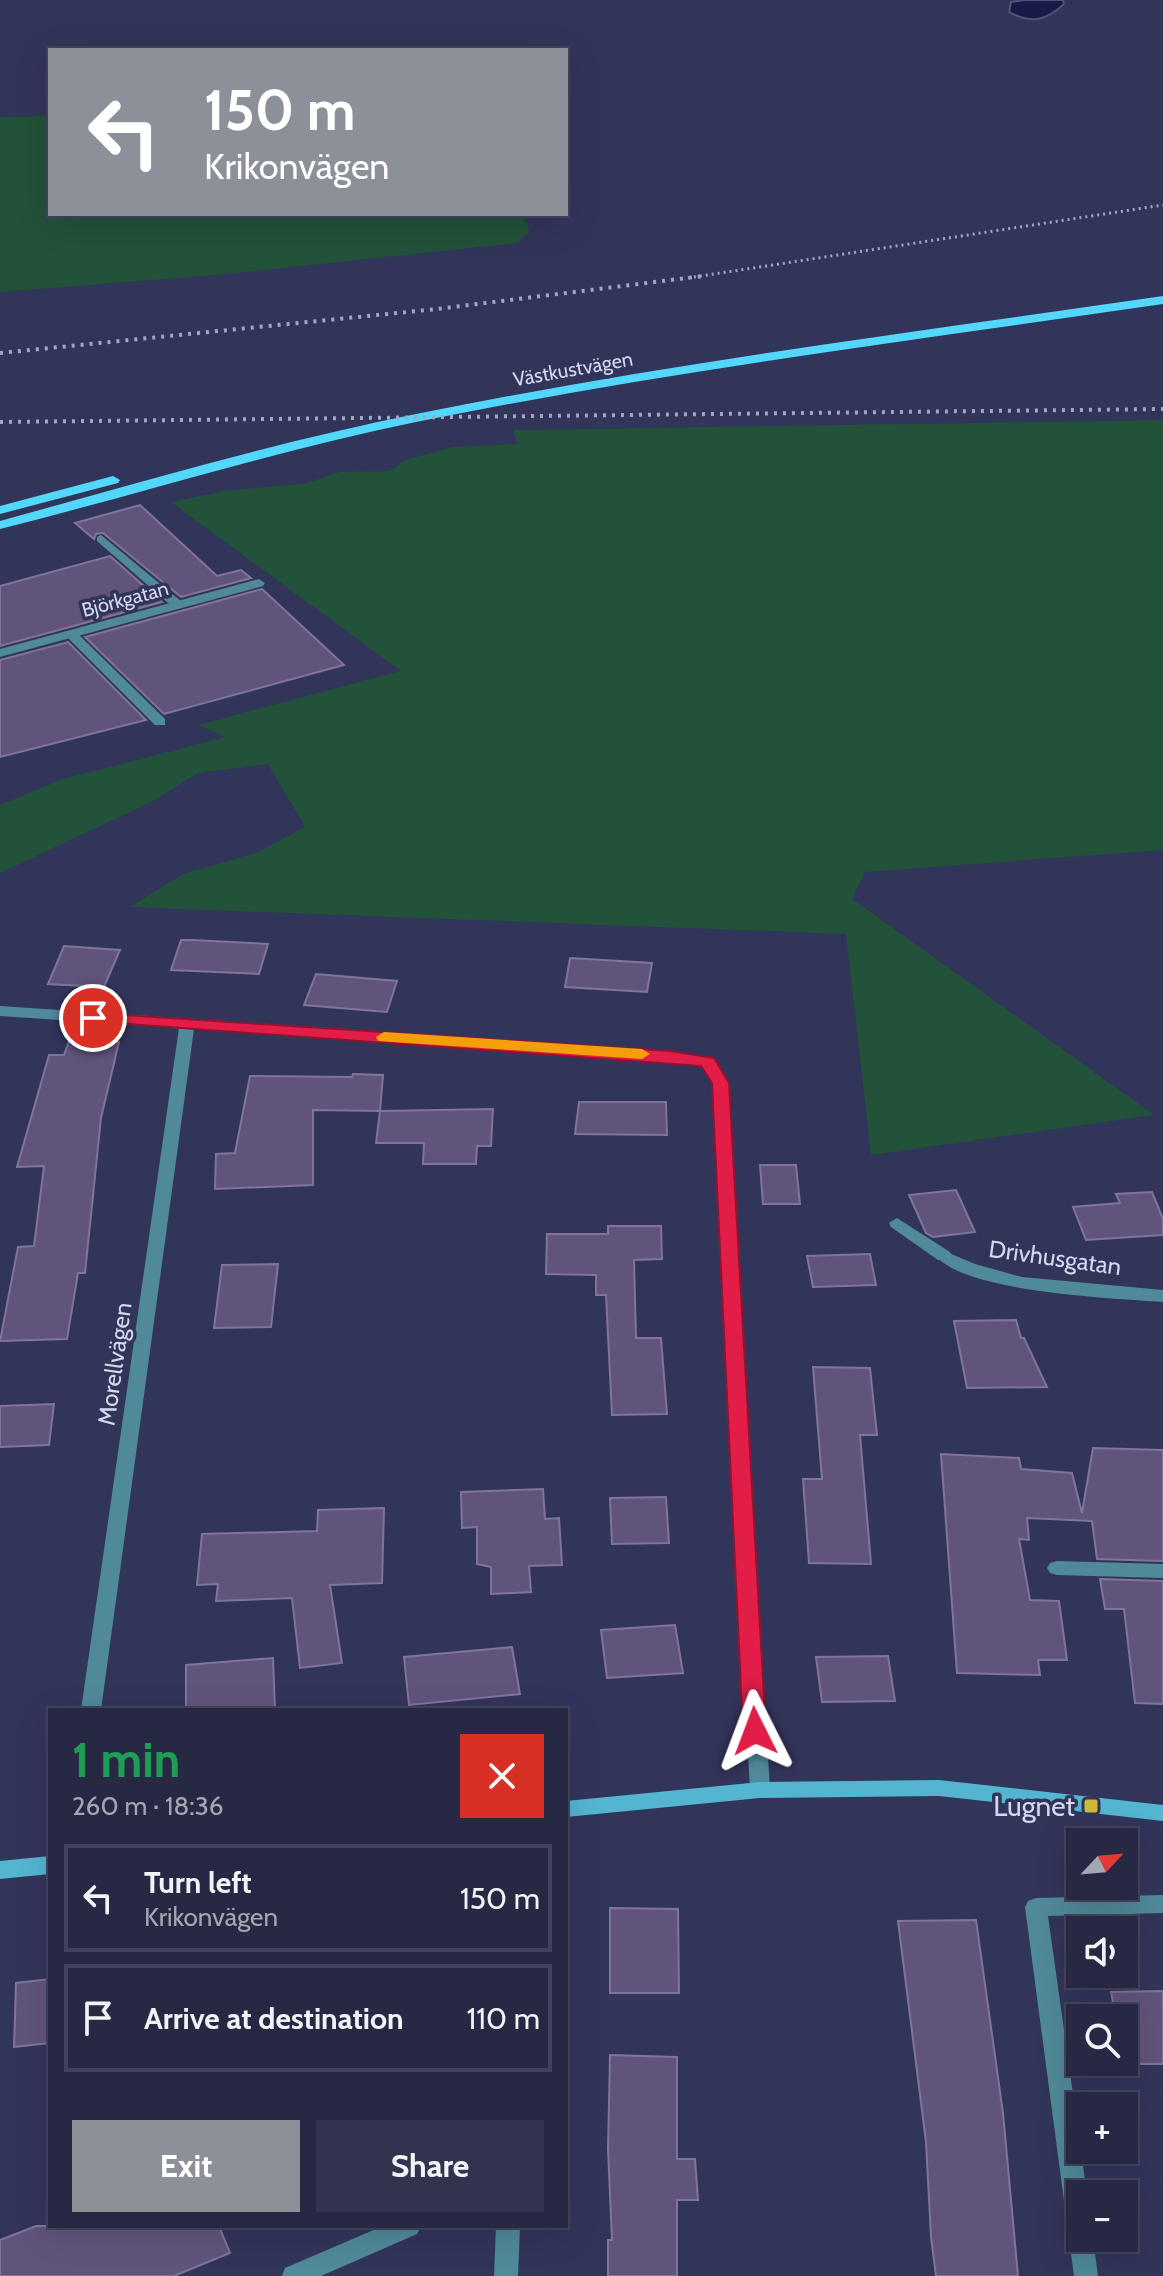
<!DOCTYPE html>
<html lang="en">
<head>
<meta charset="utf-8">
<style>
	body { margin:0; font-family:Cabin,sans-serif; background:#32344f; color:#f1f3f6; height:100vh; display:flex; flex-direction:column; font-size:30px; white-space:nowrap }
	* { box-sizing:border-box; margin:0 }
	p { font-size:26px; color:#a4a6b2 }
	.icon { flex:none; width:44px; height:44px; fill:none; stroke:currentColor; stroke-width:2; stroke-linecap:round; stroke-linejoin:round }
	.map { position:relative; flex:1; overflow:hidden }
	.panel { position:absolute; left:48px; top:1708px; width:520px; height:520px; display:flex; flex-direction:column; background:#262844; border-radius:0px; box-shadow:0 8px 32px #0002,0 0 0 2px #42445d }
	.panel>* { flex:none }
	.guide { position:absolute; left:48px; top:48px; width:520px; height:168px; border-radius:0px; box-shadow:0 8px 32px #0002,0 0 0 2px #42445d; background:#8c9099; color:#fff; overflow:hidden }
	.needle { width:52px; rotate:64deg }
	.fabs { position:absolute; left:1066px; top:1828px; display:grid; gap:16px }
	.fabs a { display:grid; place-items:center; width:72px; height:72px; border-radius:0px; background:#262844; box-shadow:0 8px 32px #0002,0 0 0 2px #42445d; font-size:40px }
	.pin { position:absolute; display:grid; place-items:center; width:68px; height:68px; color:#fff; margin:-34px; border:4px solid #fff; border-radius:50%; box-shadow:0 2px 8px #0007 }
	.me { position:absolute; width:88px; margin:-44px; rotate:357deg; stroke-linejoin:round; filter:drop-shadow(0 0 6px #0008) }
	.turn { display:flex; align-items:center; gap:28px; height:168px; padding:0 24px; font-size:36px }
	.turn .icon { width:104px; height:104px; stroke-width:2.5 }
	.turn b { display:block; font-size:56px; line-height:68px }
	.round { display:grid; place-items:center; flex:none; width:84px; height:84px; border-radius:0px; background:#32344f }
	.head { display:flex; align-items:center; justify-content:space-between; height:136px; padding:0 24px }
	h1 { font-size:48px; font-weight:700; line-height:60px; color:#1e9e55 }
	.primary-button { display:flex; gap:16px; margin-top:auto; padding:16px 24px }
	.primary-button a { flex:1; height:92px; border-radius:0px; background:#8c9099; color:#fff; font-size:32px; font-weight:700; line-height:92px; text-align:center }
	.primary-button a+a { background:#32344f; color:#f1f3f6 }
	ul { padding:0; list-style:none }
	li { display:flex; align-items:center; gap:24px; height:108px; margin:0 16px 12px; padding:0 8px; border:4px solid #42445d; border-radius:0px }
	li div { flex:1 }
	li b { display:block; font-size:30px }
	li em { font-style:normal }
	.map>svg:first-child { display:block }
	.green { fill:#225239 }
	.water { fill:#1a1a49; stroke:#52537b; stroke-width:2 }
	.building { fill:#61547c; stroke:#80739d; stroke-width:2 }
	.lines { fill:none; stroke-linecap:round; stroke-linejoin:round }
	.lane { fill:#508999; fill-rule:evenodd }
	.street { fill:#508999; fill-rule:evenodd }
	.secondary { fill:#54b5d0; fill-rule:evenodd }
	.primary { fill:#53d7fa; fill-rule:evenodd }
	.rail-far1 { stroke:#a2a6c1; stroke-width:3; stroke-dasharray:2 4; stroke-linecap:butt }
	.rail { stroke:#a2a6c1; stroke-width:4; stroke-dasharray:3 6; stroke-linecap:butt }
	.route { fill:#e11d48; stroke:#92132f; stroke-width:2 }
	.slow { fill:#f59e0b }
	.poi-dot { fill:#cfb837; stroke:#32355a; stroke-width:3 }
	.labels { text-anchor:middle; stroke-width:7; stroke-linejoin:round; paint-order:stroke }
	.far-street-label { font-size:20px; fill:#d4d8ef; stroke:#32355a }
	.street-label { font-size:24px; fill:#d4d8ef; stroke:#32355a }
	.near-poi-label { font-size:28px; fill:#d4d8ef; stroke:#32355a; text-anchor:end }
</style>
</head>
<body>
<div class="map">
<svg width="1163" height="2276" viewBox="0 0 1163 2276">
	<rect width="100%" height="100%" fill="#32355a"/>
	<path class="green" d="M 50,116 L 50,214 L 522,214 L 530,230 L 518,243 L 215,275 L 0,292 L 0,117 Z
		M 1163,420 L 1163,850 L 865,872 L 852,899 L 1154,1115 L 871,1155 L 846,934 L 130,907 L 185,873 L 254,854 L 305,827 L 268,764 L 198,773 L 151,802 L 0,873 L 0,805 L 63,779 L 226,737 L 198,725 L 401,671 L 171,502 L 225,491 L 307,483 L 339,472 L 390,471 L 405,460 L 453,447 L 518,444 L 513,430 Z"/>
	<path class="water" d="M 1025,0 L 1063,0 L 1064,4 C 1046,21 1031,24 1009,12 L 1011,2 Z"/>
	<path class="building" d="M 140,505 L 217,576 L 241,570 L 251,578 L 181,597 L 103,533 L 96,534 L 94,539 L 75,523 Z
		M 110,556 L 162,602 L 0,646 L 0,586 Z
		M 262,589 L 344,665 L 164,714 L 85,637 Z
		M 68,642 L 146,720 L 0,757 L 0,660 Z
		M 181,940 L 192,940 L 268,944 L 259,974 L 171,970 Z
		M 64,946 L 120,950 L 104,987 L 48,984 Z
		M 570,958 L 652,963 L 647,992 L 565,987 Z
		M 316,974 L 397,981 L 387,1012 L 304,1005 Z
		M 69,1041 L 119,1042 L 101,1118 L 85,1273 L 78,1273 L 67,1339 L 0,1341 L 18,1247 L 34,1246 L 44,1166 L 17,1167 L 49,1055 L 64,1055 Z
		M 353,1074 L 383,1075 L 380,1111 L 313,1110 L 313,1185 L 215,1189 L 216,1154 L 235,1153 L 250,1076 L 352,1077 Z
		M 579,1102 L 666,1102 L 667,1135 L 575,1134 Z
		M 493,1109 L 491,1146 L 477,1146 L 476,1164 L 423,1164 L 424,1143 L 376,1143 L 380,1111 Z
		M 760,1165 L 796,1165 L 800,1204 L 763,1204 Z
		M 956,1190 L 975,1232 L 933,1237 L 926,1233 L 909,1195 Z
		M 1152,1192 L 1163,1219 L 1163,1235 L 1086,1240 L 1073,1207 L 1120,1203 L 1116,1194 Z
		M 608,1226 L 661,1226 L 662,1259 L 634,1260 L 636,1338 L 661,1338 L 667,1414 L 612,1415 L 606,1295 L 596,1295 L 596,1275 L 546,1274 L 547,1234 L 608,1234 Z
		M 870,1254 L 876,1285 L 813,1287 L 807,1256 Z
		M 278,1264 L 271,1327 L 214,1328 L 222,1265 Z
		M 1016,1320 L 1021,1338 L 1024,1338 L 1047,1387 L 967,1388 L 954,1321 Z
		M 813,1367 L 870,1368 L 877,1435 L 860,1435 L 871,1564 L 809,1563 L 803,1479 L 822,1479 Z
		M 54,1404 L 49,1445 L 0,1447 L 0,1406 Z
		M 1093,1448 L 1163,1450 L 1163,1561 L 1097,1559 L 1092,1521 L 1027,1518 L 1029,1540 L 1019,1539 L 1030,1600 L 1059,1601 L 1067,1660 L 1038,1660 L 1040,1675 L 957,1673 L 941,1454 L 1019,1458 L 1021,1469 L 1072,1473 L 1082,1513 Z
		M 543,1489 L 545,1519 L 559,1518 L 562,1565 L 529,1566 L 531,1592 L 491,1594 L 491,1567 L 477,1564 L 477,1527 L 462,1528 L 461,1492 Z
		M 666,1497 L 669,1543 L 612,1544 L 610,1498 Z
		M 384,1508 L 382,1583 L 330,1585 L 342,1663 L 300,1668 L 292,1598 L 216,1601 L 218,1584 L 197,1585 L 202,1534 L 317,1531 L 318,1510 Z
		M 1100,1579 L 1163,1581 L 1163,1704 L 1135,1703 L 1124,1609 L 1105,1609 Z
		M 675,1625 L 683,1673 L 607,1678 L 601,1630 Z
		M 512,1647 L 520,1694 L 409,1705 L 404,1657 Z
		M 888,1656 L 895,1701 L 822,1702 L 816,1657 Z
		M 273,1658 L 275,1710 L 186,1710 L 186,1665 Z
		M 610,1908 L 678,1909 L 679,1993 L 610,1993 Z
		M 976,1920 L 1003,2113 L 1018,2276 L 936,2276 L 931,2237 L 926,2142 L 898,1921 Z
		M 50,1979 L 50,2043 L 14,2047 L 16,1983 Z
		M 1163,1991 L 1163,2064 L 1124,2064 L 1124,2018 L 1116,2018 L 1111,1992 Z
		M 610,2055 L 677,2057 L 677,2159 L 695,2159 L 698,2200 L 677,2200 L 677,2276 L 608,2276 L 608,2240 L 612,2240 L 608,2149 Z
		M 36,2226 L 219,2226 L 230,2253 L 174,2276 L 0,2276 L 0,2240 Z"/>
	<g class="lines">
		<path class="lane" d="M 101,535 L 182,602 L 182,608 L 174,608 L 97,541 L 97,537 Z
			M 71,630 L 75,631 L 165,719 L 165,725 L 155,725 L 67,637 L 65,634 Z
			M 897,1218 L 950,1252 L 952,1256 L 950,1260 L 938,1260 L 891,1227 L 889,1223 Z"/>
		<path class="street" d="M 259,579 L 265,583 L 263,586 L 0,657 L 0,649 Z
			M 0,1006 L 671,1051 L 713,1059 L 728,1083 L 770,1790 L 767,1796 L 760,1798 L 753,1796 L 750,1790 L 712,1083 L 702,1066 L 671,1061 L 194,1029 L 101,1710 L 81,1710 L 179,1028 L 0,1016 Z
			M 944,1251 L 975,1264 L 1022,1277 L 1163,1290 L 1163,1302 C 1114,1298 967,1293 936,1256 L 938,1252 Z
			M 1057,1561 L 1163,1564 L 1163,1578 L 1057,1575 L 1050,1573 L 1047,1568 L 1050,1563 Z
			M 1163,1895 L 1163,1913 L 1048,1916 L 1087,2194 L 1080,2194 L 1080,2238 L 1093,2238 L 1098,2276 L 1074,2276 L 1025,1907 L 1028,1901 L 1036,1898 Z
			M 383,2226 L 421,2226 L 417,2234 L 321,2276 L 282,2276 L 285,2268 Z
			M 496,2226 L 520,2226 L 518,2276 L 494,2276 Z"/>
		<path class="secondary" d="M 939,1780 L 1163,1805 L 1163,1821 L 939,1796 L 760,1798 L 566,1817 L 566,1801 L 760,1782 Z
			M 50,1856 L 50,1874 L 0,1879 L 0,1861 Z"/>
		<path class="primary" d="M 1163,296 L 1163,304 C 914,340 663,372 416,422 C 275,451 139,494 0,529 L 0,521 C 138,483 276,442 416,414 C 663,364 914,332 1163,296 Z
			M 113,476 L 120,480 L 118,483 L 0,514 L 0,506 Z"/>
		<path class="rail-far1" d="M 688,278 L 1163,205"/>
		<path class="rail" d="M 0,353 L 437,309 L 703,276
			M 0,422 L 1163,409"/>
	</g>
	<path class="route" d="M 93,1013 L 671,1051 L 714,1058 L 729,1083 L 766,1731 L 763,1737 L 746,1737 L 743,1731 L 712,1083 L 701,1066 L 87,1021 L 85,1018 Z"/>
	<path class="slow" d="M 384,1032 L 642,1049 L 650,1054 L 642,1059 L 378,1041 L 376,1037 Z"/>
	<rect class="poi-dot" x="1083" y="1798" width="16" height="16" rx="4"/>
	<g class="labels">
		<g class="far-street-label">
			<text transform="translate(573 369) rotate(-10)" y="7">Västkustvägen</text>
			<text transform="translate(125 599) rotate(-15)" y="7">Björkgatan</text>
		</g>
		<g class="street-label">
			<text transform="translate(1055 1258) rotate(8)" y="8">Drivhusgatan</text>
			<text transform="translate(115 1364) rotate(-82)" y="8">Morellvägen</text>
		</g>
		<g class="near-poi-label">
			<text x="1075" y="1816">Lugnet</text>
		</g>
	</g>
</svg>
<div class="fabs">
<a><svg class="needle" viewBox="-14 -14 28 28"><path d="M0-13l5 13h-10z" fill="#e53935"/><path d="M0 13l5-13h-10z" fill="#a4a6b2"/></svg></a>
<a><svg class="icon" aria-label="sound" viewBox="0 0 24 24"><path d="M4 9h4l5-4v14l-5-4H4zM17 9q2 3 0 6"/></svg></a>
<a><svg class="icon" aria-label="search" viewBox="0 0 24 24"><circle cx="10" cy="10" r="6"/><path d="M15 15l6 6"/></svg></a>
<a>+</a>
<a>−</a>
</div>
<div class="pin" style="left:93px;top:1018px;background:#d93025"><svg class="icon" aria-label="arrive" viewBox="0 0 24 24"><path d="M6 21V4h12l-3 4 3 4H6"/></svg></div>
<svg class="me" style="left:755px;top:1731px" viewBox="-20 -20 40 40"><path d="M0-17L14 15 0 8-14 15z" fill="#e11d48" stroke="#fff" stroke-width="4"/></svg>
<div class="guide">
<div class="turn"><svg class="icon" aria-label="left" viewBox="0 0 24 24"><path d="M17 20v-9H6M10 6l-5 5 5 5"/></svg><div><b>150 m</b>Krikonvägen</div></div>
</div>
<section class="panel">
<div class="head"><div><h1>1 min</h1><p>260 m · 18:36</p></div><a class="round" style="background:#d93025;color:#fff"><svg class="icon" aria-label="close" viewBox="0 0 24 24"><path d="M6 6l12 12M18 6L6 18"/></svg></a></div>
<ul>
<li><svg class="icon" aria-label="left" viewBox="0 0 24 24"><path d="M17 20v-9H6M10 6l-5 5 5 5"/></svg><div><b>Turn left</b><p>Krikonvägen</p></div><em>150 m</em></li>
<li><svg class="icon" aria-label="arrive" viewBox="0 0 24 24"><path d="M6 21V4h12l-3 4 3 4H6"/></svg><div><b>Arrive at destination</b></div><em>110 m</em></li>
</ul>
<div class="primary-button"><a>Exit</a><a>Share</a></div>
</section>
</div>
</body>
</html>
